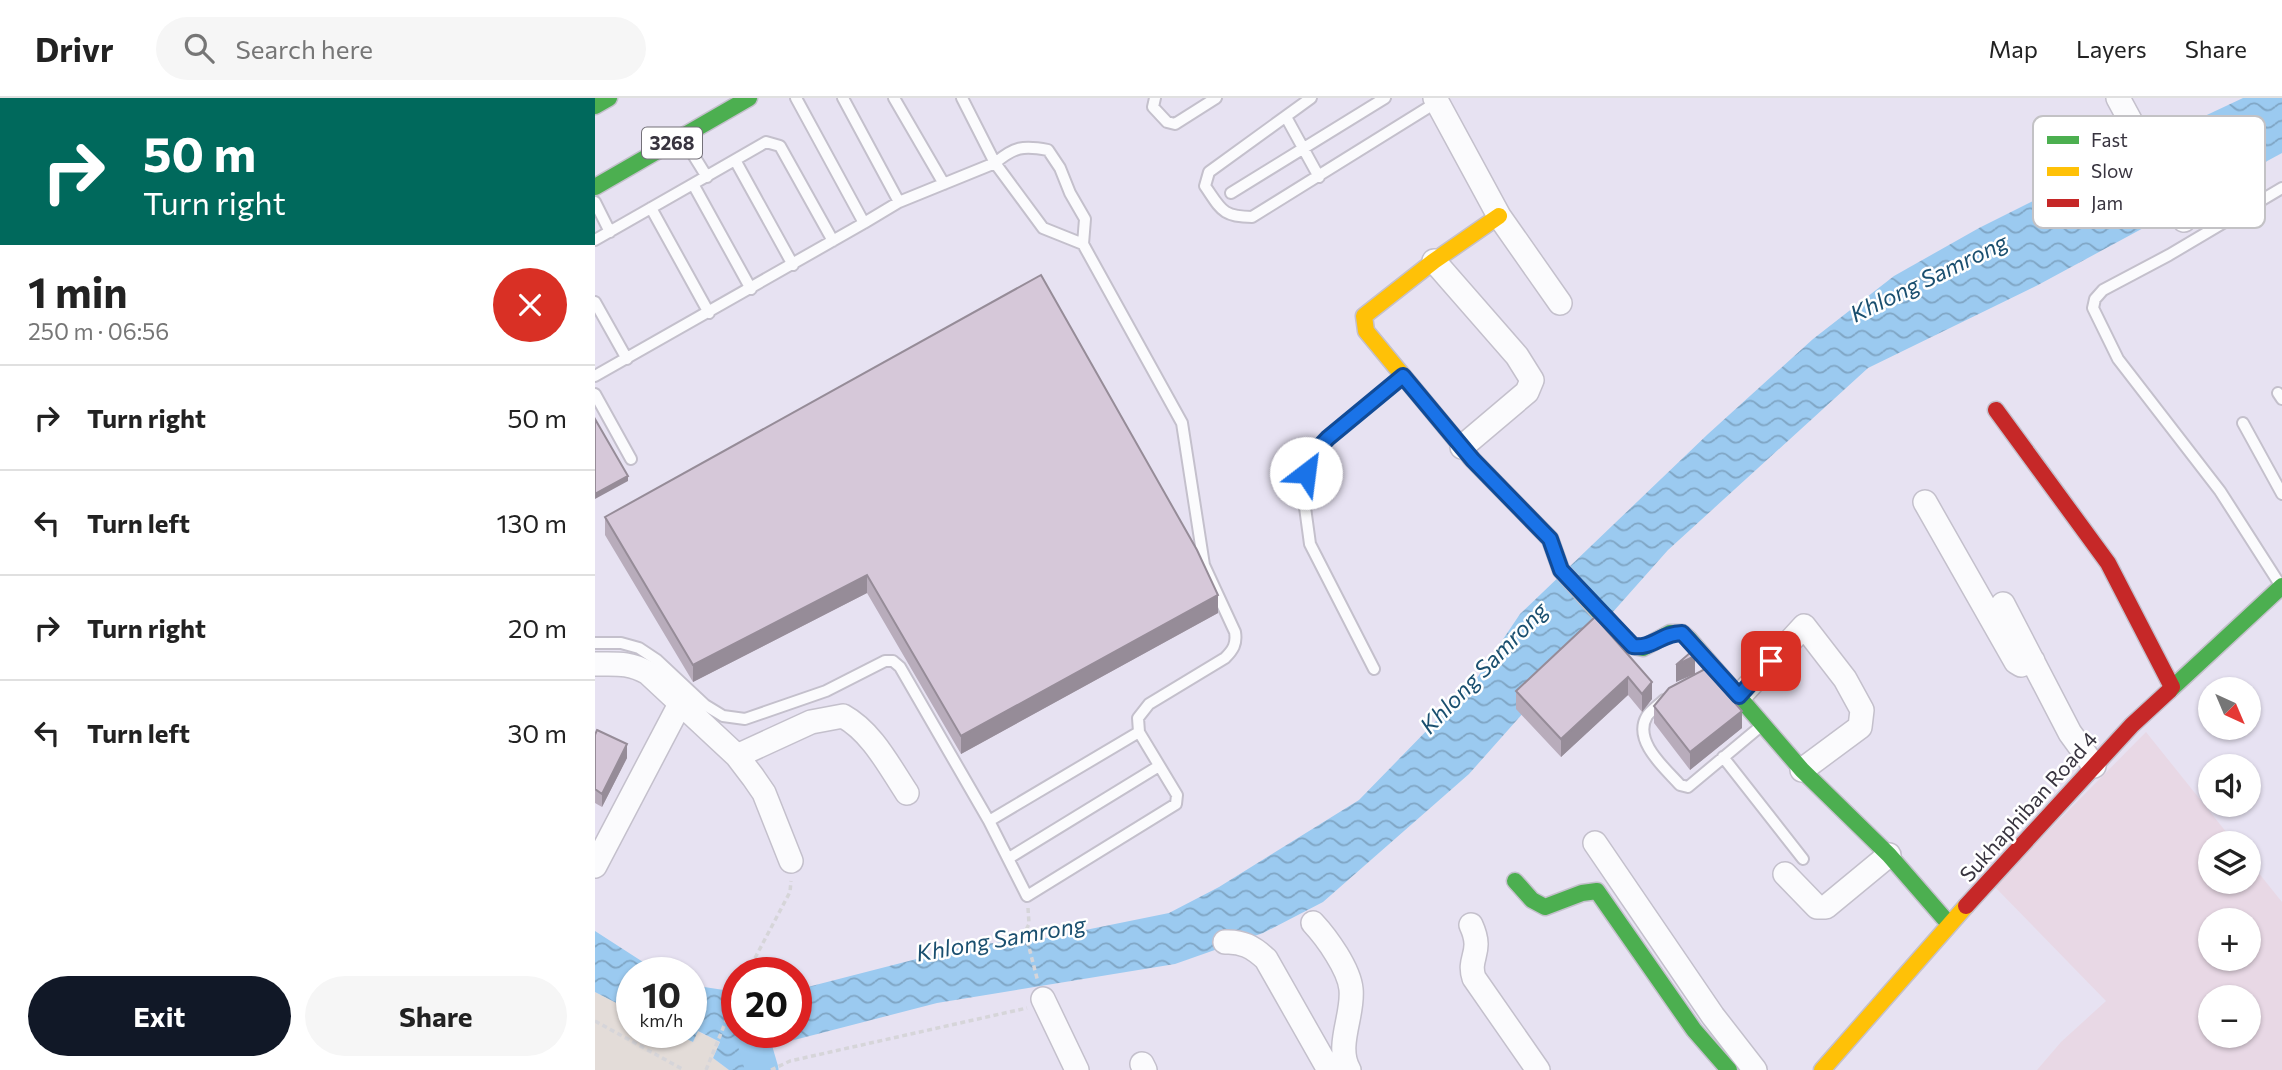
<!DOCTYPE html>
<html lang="en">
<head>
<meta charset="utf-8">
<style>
	body { margin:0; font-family:Commissioner,sans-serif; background:#f6f6f6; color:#222; height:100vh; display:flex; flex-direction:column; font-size:26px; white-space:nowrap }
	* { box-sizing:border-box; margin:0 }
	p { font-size:23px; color:#767676 }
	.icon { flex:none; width:38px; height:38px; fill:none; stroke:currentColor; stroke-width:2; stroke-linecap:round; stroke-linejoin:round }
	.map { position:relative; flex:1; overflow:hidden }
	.drawer { display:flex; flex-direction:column; background:#fff; width:595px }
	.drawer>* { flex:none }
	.top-card { background:#00695c; color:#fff; overflow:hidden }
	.needle { width:46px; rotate:136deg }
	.tools { position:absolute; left:1603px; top:579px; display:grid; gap:14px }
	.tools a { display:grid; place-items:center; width:63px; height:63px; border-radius:50%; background:#fff; box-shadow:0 2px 5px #0004; font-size:35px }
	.speed { position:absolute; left:21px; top:859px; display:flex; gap:14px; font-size:35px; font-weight:700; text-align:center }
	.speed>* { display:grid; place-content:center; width:91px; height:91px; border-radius:50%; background:#fff; box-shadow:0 2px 5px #0004; line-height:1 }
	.speed small { font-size:18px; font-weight:400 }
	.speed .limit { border:10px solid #d22; background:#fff; color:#111 }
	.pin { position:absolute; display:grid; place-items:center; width:60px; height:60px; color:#fff; margin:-30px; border-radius:14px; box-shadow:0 4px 10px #0006 }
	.me { position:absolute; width:77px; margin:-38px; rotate:30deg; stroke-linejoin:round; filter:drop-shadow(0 0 5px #0008) }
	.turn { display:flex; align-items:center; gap:24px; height:147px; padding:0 28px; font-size:32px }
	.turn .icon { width:91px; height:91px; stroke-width:2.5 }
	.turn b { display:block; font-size:49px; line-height:60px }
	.round { display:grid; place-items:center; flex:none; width:74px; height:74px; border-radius:37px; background:#f6f6f6 }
	.summary { display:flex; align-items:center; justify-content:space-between; height:119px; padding:0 28px }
	h1 { font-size:42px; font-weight:700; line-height:52px }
	.cta { display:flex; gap:14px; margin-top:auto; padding:14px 28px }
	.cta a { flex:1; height:80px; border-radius:42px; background:#111827; color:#fff; font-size:28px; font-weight:700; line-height:80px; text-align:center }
	.cta a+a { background:#f6f6f6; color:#222 }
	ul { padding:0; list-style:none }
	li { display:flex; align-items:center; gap:21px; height:105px; padding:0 28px; border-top:2px solid #e0e0e0 }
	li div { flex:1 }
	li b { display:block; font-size:26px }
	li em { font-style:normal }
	header { display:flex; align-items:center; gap:42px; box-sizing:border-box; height:98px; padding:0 35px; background:#fff; border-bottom:2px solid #e0e0e0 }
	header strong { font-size:33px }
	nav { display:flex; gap:38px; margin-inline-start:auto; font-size:24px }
	.search { width:490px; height:63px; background:#f6f6f6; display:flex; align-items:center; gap:18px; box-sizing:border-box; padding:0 24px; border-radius:38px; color:#767676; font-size:26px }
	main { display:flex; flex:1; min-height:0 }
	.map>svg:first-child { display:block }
	.commercial { fill:#e3dcd8 }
	.education { fill:#e8d8e5; fill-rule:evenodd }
	.water { fill:url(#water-waves) }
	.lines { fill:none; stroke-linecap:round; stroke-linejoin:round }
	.river { stroke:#9bcaf0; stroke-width:33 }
	.lane-casing { stroke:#c4c0cc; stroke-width:14 }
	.street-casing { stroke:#c4c0cc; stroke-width:26 }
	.fast-casing { stroke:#c4c0cc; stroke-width:19 }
	.slow-casing { stroke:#c4c0cc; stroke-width:19 }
	.jam-casing { stroke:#c4c0cc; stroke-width:19 }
	.path { stroke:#d6d5d9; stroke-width:3.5; stroke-dasharray:5 3.5; stroke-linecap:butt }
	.lane { stroke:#fbfbfd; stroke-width:10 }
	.street { stroke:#fbfbfd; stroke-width:23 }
	.fast { stroke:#4caf50; stroke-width:16 }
	.slow { stroke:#ffc107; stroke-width:16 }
	.jam { stroke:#c62828; stroke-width:16 }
	.wall { fill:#b8acbb }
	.shaded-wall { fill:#968c98 }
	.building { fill:#d6c8d9; stroke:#968c98; stroke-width:2 }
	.route-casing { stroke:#114b97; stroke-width:18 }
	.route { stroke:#1a73e8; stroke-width:12 }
	.labels { text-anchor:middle; stroke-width:5; stroke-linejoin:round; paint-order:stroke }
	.shield { fill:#fff; stroke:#747179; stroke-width:2 }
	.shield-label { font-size:19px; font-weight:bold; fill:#38343f }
	.street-label { font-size:21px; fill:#38343f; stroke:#fff }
	.water-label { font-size:23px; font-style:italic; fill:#1a4f6f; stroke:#fff }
	.key { fill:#fff; stroke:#c3c2c5; stroke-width:2 }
	.key-label { font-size:19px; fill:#38343f }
</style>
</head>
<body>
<header>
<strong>Drivr</strong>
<div class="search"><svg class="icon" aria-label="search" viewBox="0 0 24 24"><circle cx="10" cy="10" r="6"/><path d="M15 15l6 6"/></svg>Search here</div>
<nav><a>Map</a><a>Layers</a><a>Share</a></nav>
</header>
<main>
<section class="drawer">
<div class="top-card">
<div class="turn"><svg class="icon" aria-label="right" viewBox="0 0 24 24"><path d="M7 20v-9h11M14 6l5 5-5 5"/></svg><div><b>50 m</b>Turn right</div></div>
</div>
<div class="summary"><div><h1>1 min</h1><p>250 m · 06:56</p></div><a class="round" style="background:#d93025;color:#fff"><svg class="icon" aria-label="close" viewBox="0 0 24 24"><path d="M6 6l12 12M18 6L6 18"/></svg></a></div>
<ul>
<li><svg class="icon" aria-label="right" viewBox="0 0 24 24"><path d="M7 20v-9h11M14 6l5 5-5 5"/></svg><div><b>Turn right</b></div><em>50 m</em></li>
<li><svg class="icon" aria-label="left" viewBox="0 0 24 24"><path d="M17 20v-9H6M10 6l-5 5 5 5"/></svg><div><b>Turn left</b></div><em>130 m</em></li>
<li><svg class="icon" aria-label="right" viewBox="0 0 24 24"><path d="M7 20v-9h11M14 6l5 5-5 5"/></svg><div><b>Turn right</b></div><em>20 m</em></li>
<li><svg class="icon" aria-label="left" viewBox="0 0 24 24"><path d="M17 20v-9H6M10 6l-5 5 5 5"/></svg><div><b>Turn left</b></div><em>30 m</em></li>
</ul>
<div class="cta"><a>Exit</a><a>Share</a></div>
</section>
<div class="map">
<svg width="1687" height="972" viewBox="0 0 1687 972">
	<defs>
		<pattern id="water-waves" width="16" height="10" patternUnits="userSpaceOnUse" patternTransform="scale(1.75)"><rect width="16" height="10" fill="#9bcaf0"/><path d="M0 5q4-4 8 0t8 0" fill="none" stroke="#7fa5c4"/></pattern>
	</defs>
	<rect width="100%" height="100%" fill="#e7e2f2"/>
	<path class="commercial" d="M 0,894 L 37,913 L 37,934 L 79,935 L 98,944 L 102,933 L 125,944 L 118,960 L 134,972 L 0,972 Z"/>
	<path class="education" d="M 1551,634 L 1640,745 L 1615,746 L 1615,784 L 1654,784 L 1654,763 L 1687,804 L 1687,972 L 1442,972 L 1466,944 L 1511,903 L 1399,788 ZM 1615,822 L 1654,822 L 1654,861 L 1615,861 ZM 1615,900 L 1654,900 L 1654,938 L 1615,938 Z"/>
	<path class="water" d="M 1648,0 L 1687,0 L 1687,55 L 1443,187 L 1273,270 L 1073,452 L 874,676 L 728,804 L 668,835 L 580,866 L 342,905 L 176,948 L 157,972 L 134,972 L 118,960 L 125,944 L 103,933 L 98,944 L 79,935 L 96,934 L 96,887 L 142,894 L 142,934 L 201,934 L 201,892 L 376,847 L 446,841 L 574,815 L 624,789 L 764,702 L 880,583 L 925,516 L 1113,336 L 1218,241 L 1299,178 L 1384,130 L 1582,31 Z
		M 0,833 L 65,875 L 37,875 L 37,913 L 0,894 Z"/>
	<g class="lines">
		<path class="river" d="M 156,934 L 167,972"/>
		<g class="lane-casing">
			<path id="lane" d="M 248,0 L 304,104
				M 299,0 L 349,86
				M 367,0 L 400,65 C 419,49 428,47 453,52 L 465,70 L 475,95 L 490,121 L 488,146
				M 560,0 L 558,9 L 572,24 L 580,26 L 621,0
				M 716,0 L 614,74 L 610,88 C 626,111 627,119 657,119 L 842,4
				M 691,19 L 724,79
				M 89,42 L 112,79
				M 140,62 L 198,167
				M 636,95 L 790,0
				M 0,104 L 15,134
				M 56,110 L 114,215
				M 0,142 L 98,86
				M 156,191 L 98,86 L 171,44 L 185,48 L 238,143
				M 0,204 L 32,261
				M 0,278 L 269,125
				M 1683,295 L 1687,301
				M 0,296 L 36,361
				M 1648,325 L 1687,396
				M 1684,485 L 1625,393 L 1523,261 L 1498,210 L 1500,201 L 1508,192 L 1574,157 L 1687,90
				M 0,545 L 26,545 L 44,550 L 62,562 L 110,607 L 128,618 L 150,621 L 231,593 L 290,563 L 298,563 L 305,569 L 394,723 L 544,634 L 543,620 L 554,606 L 630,560 C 638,552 642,546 640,534 L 609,467 L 587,325 L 488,146 L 448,130 L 400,65 L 304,104 L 269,125 L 201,0
				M 779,571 L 715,446 L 709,402 L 711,375 L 716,358 L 733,339 L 806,280
				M 1069,602 C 1064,607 1055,613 1052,618 C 1037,643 1071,671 1085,687 L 1093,689 L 1166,628
				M 1128,659 L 1208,761
				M 394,723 L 432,798 L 581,706 L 582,697 L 544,634
				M 414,760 L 564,668"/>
		</g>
		<g class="street-casing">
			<path id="street" d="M 840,0 L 904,118 L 965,205
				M 1523,0 L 1589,122
				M 839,163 L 922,258 L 937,282 L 932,294 L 867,349
				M 1330,404 L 1421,564 L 1426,567 L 1438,563
				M 1408,506 L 1475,635 L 1499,668
				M 0,566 C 20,566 35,564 53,575 L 142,658 L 158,679 L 169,695 L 196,763
				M 1144,599 L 1209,528 L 1250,581 L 1267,612 L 1265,629 L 1207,672
				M 142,658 L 216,624 L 248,618 C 277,634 294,668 312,695
				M 1000,745 L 1118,918 L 1160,972
				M 0,768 L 85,606
				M 1190,776 L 1222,809 L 1231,809 L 1294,757
				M 718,825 C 732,840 754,871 756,891 C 759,917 740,948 754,972
				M 876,827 C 889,855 872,859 879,880 L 943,972
				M 630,844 C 647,843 658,849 671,861 L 734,972
				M 448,901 L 482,972
				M 547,966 L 550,972"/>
		</g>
		<g class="fast-casing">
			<path id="fast" d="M 0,8 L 14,0
				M 0,89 L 154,0
				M 876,360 L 955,441 L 966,472 L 1025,537 L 1038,548 L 1048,550 L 1075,535 L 1087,535 L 1094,541 L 1207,672 L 1294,757 L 1354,826
				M 1575,592 L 1687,488
				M 920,783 L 937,802 L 950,809 L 987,795 L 1002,793 L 1099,932 L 1134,972"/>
		</g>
		<g class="slow-casing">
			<path id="slow" d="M 876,360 L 771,233 L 769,218 L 839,163 L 904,118
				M 1227,972 L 1371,808"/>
		</g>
		<g class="jam-casing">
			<path id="jam" d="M 1401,312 L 1513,465 L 1577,589
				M 1371,808 L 1537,627 L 1575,592"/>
		</g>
		<path class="path" d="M 433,810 L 434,826 L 430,834 L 443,884
			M 152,875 L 195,794 L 196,783
			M 0,923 L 89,972
			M 111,972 L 142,896
			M 176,972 L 195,963 L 432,910"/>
		<use href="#lane" class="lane"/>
		<use href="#street" class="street"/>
		<use href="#fast" class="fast"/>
		<use href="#slow" class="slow"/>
		<use href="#jam" class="jam"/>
	</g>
	<path class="wall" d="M 10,419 L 623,515 L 366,656 L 272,495 L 98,584 L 10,437 Z
		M 1000,519 L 1057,601 L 1047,614 L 1033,597 L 966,659 L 921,611 L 921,593 Z
		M 1059,608 L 1147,630 L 1095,672 L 1059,625 Z
		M 0,637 L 32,660 L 7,709 L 0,705 Z"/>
	<path class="shaded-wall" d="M 33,378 L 33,383 L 0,401 L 0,396 Z
		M 272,477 L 272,495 L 98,584 L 98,567 Z
		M 623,497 L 623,515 L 366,656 L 366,638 Z
		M 1100,558 L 1100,576 L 1081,584 L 1081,567 Z
		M 1033,579 L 1033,597 L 966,659 L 966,641 Z
		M 1057,584 L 1057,601 L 1047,614 L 1047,596 Z
		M 1147,613 L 1147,630 L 1095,672 L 1095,654 Z
		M 32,646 L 32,660 L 7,709 L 7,696 Z"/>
	<path class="building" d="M 446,177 L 602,452 L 623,497 L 366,638 L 272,477 L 98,567 L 10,419 Z
		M 0,321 L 33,378 L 0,396 Z
		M 1000,519 L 1057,584 L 1047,596 L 1033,579 L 966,641 L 921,593 Z
		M 1096,554 L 1100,558 L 1081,567 Z
		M 1110,571 L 1147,613 L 1095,654 L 1059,608 L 1074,590 Z
		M 2,632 L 32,646 L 7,696 L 0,691 L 0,637 Z"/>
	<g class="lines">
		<g class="route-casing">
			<path id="route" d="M 711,375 L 716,358 L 733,340 L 808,278 L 878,362 L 955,441 L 966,472 L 1038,548 C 1057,551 1067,535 1087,535 L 1144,598 L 1176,563"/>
		</g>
		<use href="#route" class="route"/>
	</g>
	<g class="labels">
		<rect class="shield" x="47" y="29.5" width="60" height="31" rx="5"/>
		<g class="shield-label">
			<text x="77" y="52">3268</text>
		</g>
		<g class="street-label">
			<text transform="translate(1434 709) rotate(-48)" y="7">Sukhaphiban Road 4</text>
		</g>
		<g class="water-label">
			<text transform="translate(1334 180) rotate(-26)" y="8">Khlong Samrong</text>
			<text transform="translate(889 570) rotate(-46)" y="8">Khlong Samrong</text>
			<text transform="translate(406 841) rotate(-10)" y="8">Khlong Samrong</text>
		</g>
	</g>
	<rect x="1438" y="18" width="232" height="112" rx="10" class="key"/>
	<rect x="1452" y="38" width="32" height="8" fill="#4caf50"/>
	<rect x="1452" y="69" width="32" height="9" fill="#ffc107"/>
	<rect x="1452" y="101" width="32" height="8" fill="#c62828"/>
	<g class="key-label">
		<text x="1496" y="49">Fast</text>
		<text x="1496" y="80">Slow</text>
		<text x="1496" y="112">Jam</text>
	</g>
</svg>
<div class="tools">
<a><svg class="needle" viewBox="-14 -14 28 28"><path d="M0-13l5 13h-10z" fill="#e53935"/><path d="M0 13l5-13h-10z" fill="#767676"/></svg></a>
<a><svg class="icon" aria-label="sound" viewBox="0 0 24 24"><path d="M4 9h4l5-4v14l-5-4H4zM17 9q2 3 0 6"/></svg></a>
<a><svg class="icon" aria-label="layers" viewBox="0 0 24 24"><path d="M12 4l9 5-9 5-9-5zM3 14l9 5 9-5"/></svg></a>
<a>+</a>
<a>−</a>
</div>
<div class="speed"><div>10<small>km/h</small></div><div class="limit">20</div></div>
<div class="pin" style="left:1176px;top:563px;background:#d93025"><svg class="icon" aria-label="arrive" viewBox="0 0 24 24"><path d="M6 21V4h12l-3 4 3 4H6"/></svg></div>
<svg class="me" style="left:711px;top:375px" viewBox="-20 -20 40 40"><circle r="19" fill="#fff"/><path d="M0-13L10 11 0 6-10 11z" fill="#1a73e8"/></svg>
</div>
</main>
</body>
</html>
